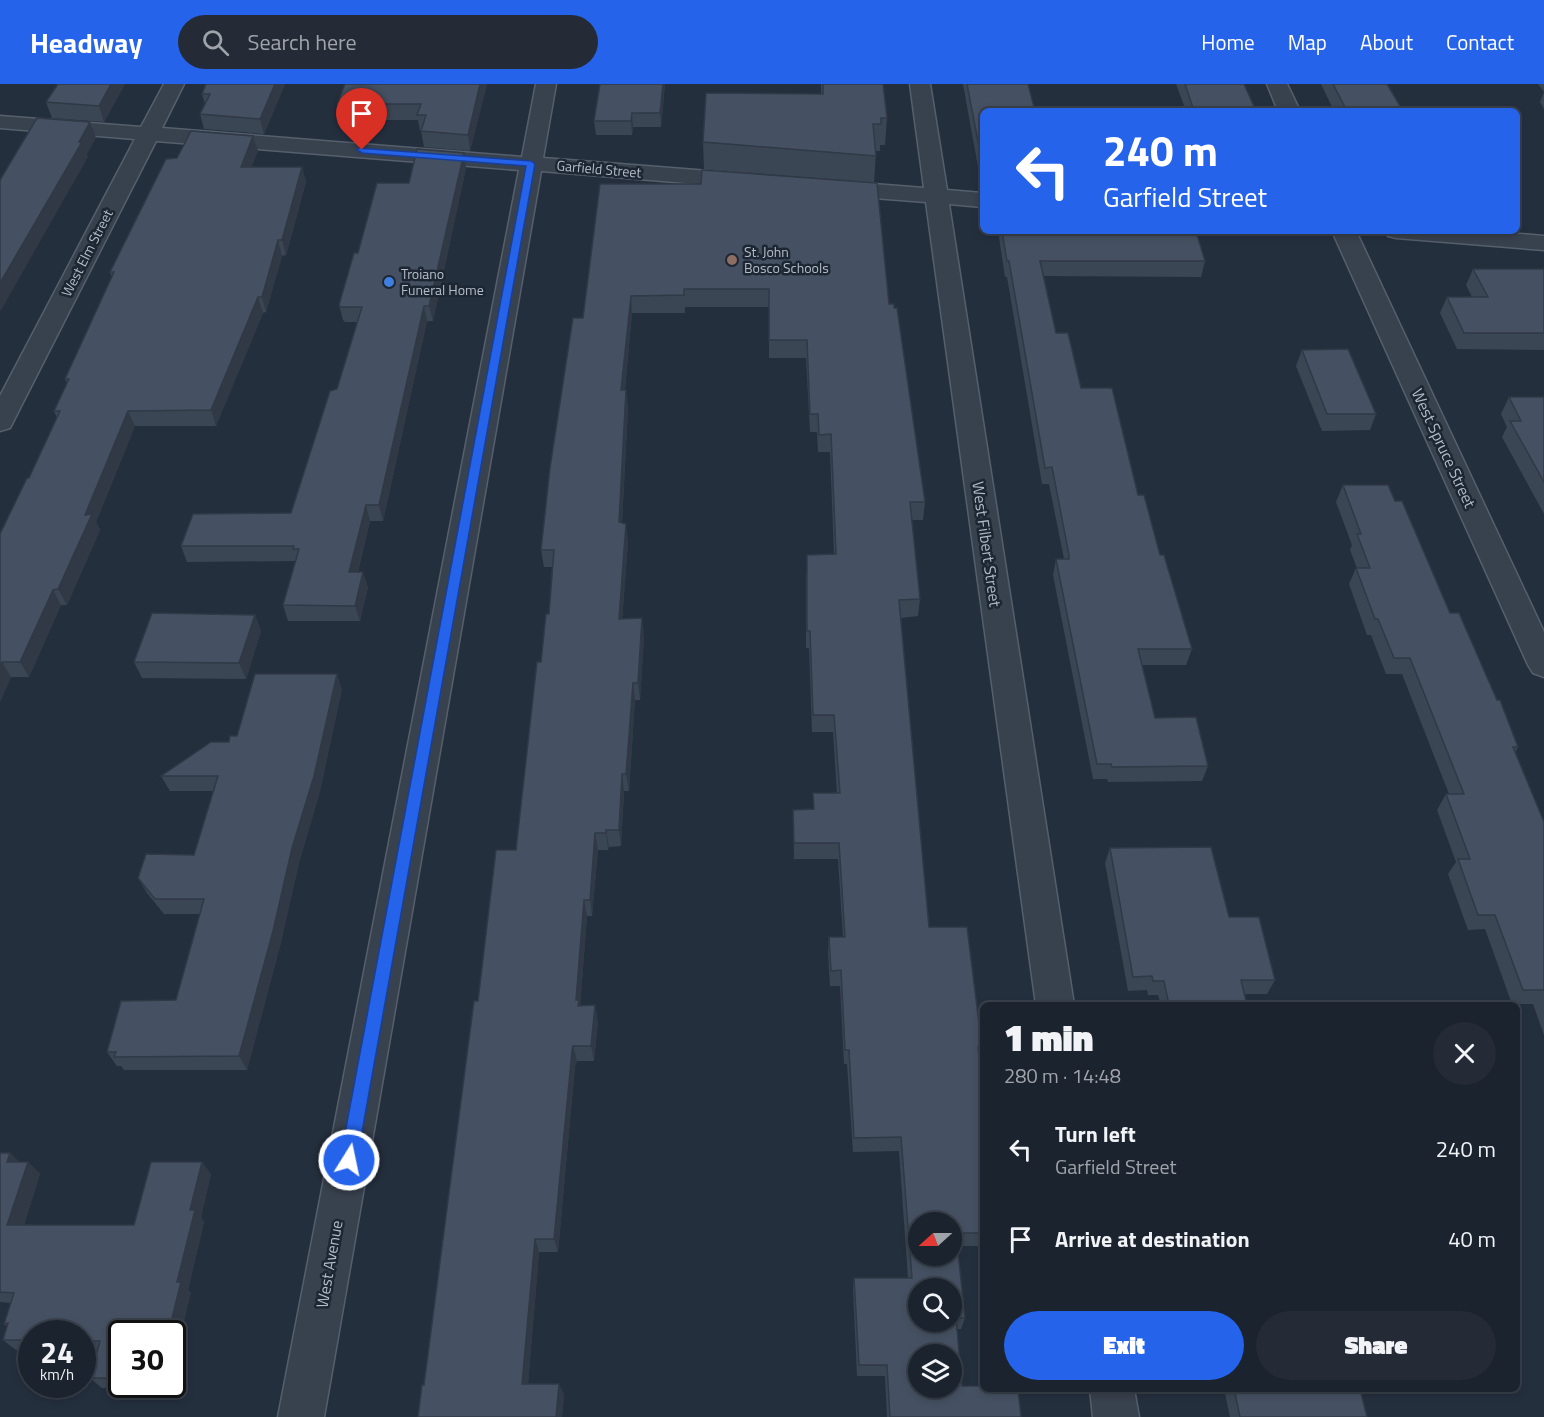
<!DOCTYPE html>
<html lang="en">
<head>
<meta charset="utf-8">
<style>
	body { margin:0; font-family:"Titillium Web",sans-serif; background:#242b36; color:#f1f3f6; height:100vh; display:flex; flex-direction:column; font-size:22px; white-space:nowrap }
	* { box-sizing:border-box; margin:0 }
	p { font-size:20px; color:#a0a4aa }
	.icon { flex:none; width:33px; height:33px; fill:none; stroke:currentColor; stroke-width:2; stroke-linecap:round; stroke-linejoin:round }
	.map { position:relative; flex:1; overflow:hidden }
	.sheet { position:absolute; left:980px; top:918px; width:540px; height:390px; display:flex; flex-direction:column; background:#1b232e; border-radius:9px; box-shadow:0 3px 9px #0003,0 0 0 2px #39404a }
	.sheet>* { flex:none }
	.hud { position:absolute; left:980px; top:24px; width:540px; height:126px; border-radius:9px; box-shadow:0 3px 9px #0003,0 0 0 2px #39404a; background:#2563eb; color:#fff; overflow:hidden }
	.needle { width:39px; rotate:249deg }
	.controls { position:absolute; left:908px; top:1128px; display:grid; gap:12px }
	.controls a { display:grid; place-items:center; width:54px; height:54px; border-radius:50%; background:#1b232e; box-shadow:0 3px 9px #0003,0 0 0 2px #39404a; font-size:30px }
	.speed { position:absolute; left:18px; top:1236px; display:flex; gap:12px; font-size:30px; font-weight:700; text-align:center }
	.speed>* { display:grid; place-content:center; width:78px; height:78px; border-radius:50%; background:#1b232e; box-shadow:0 3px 9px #0003,0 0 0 2px #39404a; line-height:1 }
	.speed small { font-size:15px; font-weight:400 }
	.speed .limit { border:3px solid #111; border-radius:9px; background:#fff; color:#111 }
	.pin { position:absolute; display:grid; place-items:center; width:51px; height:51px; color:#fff; margin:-62px -26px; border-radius:50% 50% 50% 0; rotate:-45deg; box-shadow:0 0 6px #0007 }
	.pin .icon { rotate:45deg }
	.me { position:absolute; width:66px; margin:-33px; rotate:10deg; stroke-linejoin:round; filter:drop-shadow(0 0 4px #0008) }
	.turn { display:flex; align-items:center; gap:21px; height:126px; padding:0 24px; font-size:27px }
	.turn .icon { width:78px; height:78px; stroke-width:2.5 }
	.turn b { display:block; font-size:42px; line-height:51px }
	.round { display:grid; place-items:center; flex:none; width:63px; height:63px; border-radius:32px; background:#242b36 }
	.overview { display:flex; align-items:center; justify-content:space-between; height:102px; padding:0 24px }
	h1 { font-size:36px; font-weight:800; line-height:45px }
	.button { display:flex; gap:12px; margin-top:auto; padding:12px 24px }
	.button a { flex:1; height:69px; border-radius:36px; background:#2563eb; color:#fff; font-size:24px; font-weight:800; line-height:69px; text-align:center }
	.button a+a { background:#242b36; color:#f1f3f6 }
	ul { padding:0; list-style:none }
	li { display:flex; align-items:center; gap:18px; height:90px; padding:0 24px }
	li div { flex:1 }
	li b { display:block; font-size:22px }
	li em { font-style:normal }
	header { display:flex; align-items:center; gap:36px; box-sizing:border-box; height:84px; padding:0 30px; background:#2563eb; color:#fff }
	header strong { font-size:28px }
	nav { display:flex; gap:33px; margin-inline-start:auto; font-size:21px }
	.search { width:420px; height:54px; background:#242b36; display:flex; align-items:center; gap:15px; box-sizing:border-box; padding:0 21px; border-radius:33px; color:#a0a4aa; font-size:22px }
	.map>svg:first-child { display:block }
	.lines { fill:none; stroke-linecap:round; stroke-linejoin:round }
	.minor-casing { stroke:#565f6c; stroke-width:3 }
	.minor { fill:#38414e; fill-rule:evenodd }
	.wall { fill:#3b4654 }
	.shaded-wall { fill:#303945 }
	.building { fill:#455162; stroke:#303945; stroke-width:1.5; fill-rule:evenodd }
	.route { fill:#2563eb; stroke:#184099; stroke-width:1.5 }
	.education-dot { fill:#8d6e63; stroke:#1d2633; stroke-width:2 }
	.shop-dot { fill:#3f7fe0; stroke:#1d2633; stroke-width:2 }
	.labels { text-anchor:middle; stroke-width:5; stroke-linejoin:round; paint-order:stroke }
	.far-street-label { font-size:14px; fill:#b4bcc9; stroke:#1d2633 }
	.far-poi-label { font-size:14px; fill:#b4bcc9; stroke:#1d2633; text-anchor:start }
	.street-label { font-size:16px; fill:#b4bcc9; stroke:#1d2633 }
</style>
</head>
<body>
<header>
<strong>Headway</strong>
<div class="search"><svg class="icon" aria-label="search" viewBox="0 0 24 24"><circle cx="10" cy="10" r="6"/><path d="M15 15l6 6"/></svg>Search here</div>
<nav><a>Home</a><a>Map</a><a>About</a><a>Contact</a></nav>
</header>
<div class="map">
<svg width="1544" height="1333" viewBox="0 0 1544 1333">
	<rect width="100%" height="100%" fill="#242f3e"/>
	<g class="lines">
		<g class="minor-casing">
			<path id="minor" d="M 164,0 L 184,0 L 162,44 L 522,73 L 536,0 L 556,0 L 543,74 L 747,90 L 755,92 L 758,97 L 755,102 L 747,104 L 541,87 L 324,1333 L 278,1333 L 519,86 L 156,57 L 13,338 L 10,344 L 0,347 L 0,312 L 135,55 L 0,44 L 0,32 L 141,43 Z
				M 910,0 L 930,0 L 947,106 L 982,109 L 982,123 L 949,120 L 1074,921 L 1036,921 L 926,118 L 835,111 L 827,109 L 824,104 L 827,99 L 835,97 L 924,104 Z
				M 1267,0 L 1287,0 L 1300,27 L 1278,27 Z
				M 1332,147 L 1356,147 L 1544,548 L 1544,593 L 1533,589 L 1528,581 Z
				M 1384,147 L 1483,147 L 1544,152 L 1544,166 L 1396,154 L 1388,152 Z
				M 1090,1305 L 1134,1305 L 1139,1333 L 1093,1333 Z"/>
		</g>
		<use href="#minor" class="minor"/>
	</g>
	<path class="wall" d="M 58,0 L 125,0 L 104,38 L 52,34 L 46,18 Z
		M 206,0 L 285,0 L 264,50 L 204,45 L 200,30 L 205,20 L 202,10 Z
		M 345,0 L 487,0 L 470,67 L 424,63 L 421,47 L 420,47 L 418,36 L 341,36 L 337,20 Z
		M 665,0 L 661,43 L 633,43 L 632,51 L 596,51 L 594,37 Z
		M 821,0 L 883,0 L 887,34 L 885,61 L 880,61 L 880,67 L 876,67 L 874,99 L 704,85 L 703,58 L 821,10 Z
		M 963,0 L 1028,0 L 982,27 L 982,83 L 978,83 Z
		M 1176,0 L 1244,0 L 1256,27 L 1186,27 Z
		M 1321,0 L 1387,0 L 1403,27 L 1334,27 Z
		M 1538,0 L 1544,0 L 1544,25 L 1540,18 L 1544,8 Z
		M 253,52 L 258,67 L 251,83 L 302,83 L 306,98 L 286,171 L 282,172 L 266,228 L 263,229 L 216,342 L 135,342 L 96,438 L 100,446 L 67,521 L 61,521 L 29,593 L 11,593 L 0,618 L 0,450 L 29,394 L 57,334 L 54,327 L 67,299 L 65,295 L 112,193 L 110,188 L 177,74 Z
		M 466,84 L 433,237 L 427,237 L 383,437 L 370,437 L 358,488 L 368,503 L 360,537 L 288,537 L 283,521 L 296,477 L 187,478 L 181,462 L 291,429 L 337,305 L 357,238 L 345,238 L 343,236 L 339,221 L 358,169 L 409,99 Z
		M 600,100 L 889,220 L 925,418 L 923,436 L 912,436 L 920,515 L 918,532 L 901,534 L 929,843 L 982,963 L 980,974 L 982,1001 L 982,1162 L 957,1162 L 965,1234 L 961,1245 L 957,1245 L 962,1302 L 1021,1333 L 887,1333 L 885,1292 L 857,1292 L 853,1206 L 854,1194 L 908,1194 L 899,1067 L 853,1068 L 847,980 L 844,980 L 840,902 L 830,902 L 828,869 L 829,853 L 843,853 L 838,775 L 794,775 L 793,726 L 813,725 L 813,709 L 837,709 L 833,648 L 812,648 L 809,564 L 806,564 L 806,488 L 834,470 L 830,368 L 818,368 L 817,348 L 810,348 L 806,274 L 769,274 L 769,223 L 685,223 L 685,229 L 632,229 L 625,306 L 628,324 L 622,439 L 628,458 L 622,535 L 644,552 L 640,616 L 635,616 L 629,707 L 624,707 L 621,762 L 609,763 L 608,766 L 598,766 L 592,832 L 587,832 L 580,922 L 598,937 L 594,977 L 577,977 L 575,982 L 558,1168 L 539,1168 L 528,1300 L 564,1310 L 562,1333 L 418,1333 L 424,1301 L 478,917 L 516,766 L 549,530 L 552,483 L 544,483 L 541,466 L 583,234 Z
		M 998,147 L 1196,147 L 1205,177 L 1201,193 L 1043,192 L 1056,249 L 1081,304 L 1138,411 L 1160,471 L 1192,565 L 1186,581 L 1142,581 L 1155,634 L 1208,682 L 1202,697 L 1108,698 L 1107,695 L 1093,695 L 1053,491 L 1056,475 L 1064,475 L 1049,400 L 1042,400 L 1007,193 L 1005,193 Z
		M 1473,185 L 1544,185 L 1544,266 L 1457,265 L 1440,229 L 1447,213 L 1472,213 L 1466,201 Z
		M 1302,266 L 1376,330 L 1370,346 L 1322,347 L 1296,282 Z
		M 1509,313 L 1544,313 L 1544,430 L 1502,353 L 1507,343 L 1501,330 Z
		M 1343,401 L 1395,417 L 1450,529 L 1497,616 L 1518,663 L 1515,669 L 1544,738 L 1544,951 L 1533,920 L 1512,920 L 1485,845 L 1468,846 L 1448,790 L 1456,778 L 1437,726 L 1446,710 L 1449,710 L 1402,590 L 1386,590 L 1371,551 L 1367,551 L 1349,500 L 1356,484 L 1357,484 L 1350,466 L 1352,461 L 1336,418 Z
		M 255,531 L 261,547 L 246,595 L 142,594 L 134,578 Z
		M 342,605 L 320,707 L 299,779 L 280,862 L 247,986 L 124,986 L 121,982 L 117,982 L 107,968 L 176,916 L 200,830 L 164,830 L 147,809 L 138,794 L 194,771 L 214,707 L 170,707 L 161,692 L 229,658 L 237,652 Z
		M 1110,764 L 1229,833 L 1275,896 L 1267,910 L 1244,910 L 1247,921 L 1161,921 L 1158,911 L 1148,911 L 1147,906 L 1128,907 L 1105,779 Z
		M 0,1069 L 10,1069 L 19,1078 L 28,1078 L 40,1090 L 24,1141 L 134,1141 L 211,1090 L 201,1133 L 204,1138 L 188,1206 L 191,1209 L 122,1250 L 122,1300 L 169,1300 L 169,1303 L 102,1304 L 90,1294 L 98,1267 L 82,1267 L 82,1250 L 32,1250 L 32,1266 L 16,1266 L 3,1256 L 7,1242 L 4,1240 L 11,1219 L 0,1218 Z
		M 1224,1305 L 1360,1305 L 1367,1333 L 1230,1333 Z"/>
	<path class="shaded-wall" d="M 111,0 L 125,0 L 104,38 L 99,22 Z
		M 275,0 L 285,0 L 264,50 L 260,35 Z
		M 480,0 L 487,0 L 470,67 L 468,51 Z
		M 663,0 L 665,0 L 661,43 L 660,29 Z
		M 632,29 L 633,43 L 632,51 L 631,37 Z
		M 90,38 L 96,54 L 87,70 L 88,73 L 0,228 L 0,199 Z
		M 253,52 L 258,67 L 245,98 L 241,83 Z
		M 464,69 L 466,84 L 433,237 L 429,222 Z
		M 302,83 L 306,98 L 286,171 L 282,156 Z
		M 278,156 L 282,172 L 266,228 L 262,213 Z
		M 631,212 L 632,229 L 623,324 L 621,306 Z
		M 258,213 L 263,229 L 216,342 L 211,326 Z
		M 424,222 L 427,237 L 383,437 L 379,421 Z
		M 626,306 L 628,324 L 621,456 L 619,438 Z
		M 128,327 L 135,342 L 96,438 L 100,446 L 67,521 L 58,505 L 85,431 Z
		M 366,421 L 370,437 L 354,503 L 349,488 Z
		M 626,440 L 628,458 L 621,552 L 619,535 Z
		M 363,488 L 368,503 L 360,537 L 355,522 Z
		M 53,506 L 61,521 L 29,593 L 20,578 Z
		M 255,531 L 261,547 L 246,595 L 239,579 Z
		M 642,534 L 644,552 L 640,616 L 638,599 Z
		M 2,578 L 11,593 L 0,618 L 0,581 Z
		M 337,590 L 342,605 L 320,707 L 299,779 L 280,862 L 247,986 L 239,972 Z
		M 633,599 L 635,616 L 629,707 L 626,690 Z
		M 622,690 L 624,707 L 621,762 L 619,746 Z
		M 606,746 L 609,763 L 608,766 L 606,749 Z
		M 595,749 L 598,766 L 592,832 L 590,816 Z
		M 584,816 L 587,832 L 580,924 L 582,931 L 576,916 Z
		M 595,921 L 598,937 L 594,977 L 591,962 Z
		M 573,962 L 577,977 L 575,982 L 558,1168 L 554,1155 L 572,967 Z
		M 10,1069 L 22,1081 L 7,1078 Z
		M 28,1078 L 40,1090 L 20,1153 L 7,1141 Z
		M 202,1078 L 211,1090 L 201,1133 L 204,1138 L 188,1206 L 191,1209 L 172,1287 L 172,1250 L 168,1250 L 177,1198 L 190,1126 Z
		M 535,1155 L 539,1168 L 527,1311 L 522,1300 Z
		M 559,1300 L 564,1310 L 562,1333 L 556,1333 Z"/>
	<path class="building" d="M 58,0 L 111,0 L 99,22 L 46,18 Z
		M 206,0 L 275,0 L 260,35 L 200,30 L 210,10 L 202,10 Z
		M 345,0 L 480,0 L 468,51 L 421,47 L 426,31 L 417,31 L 421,20 L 337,20 Z
		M 600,0 L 663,0 L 660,29 L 632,29 L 631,37 L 594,37 Z
		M 823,0 L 883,0 L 887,34 L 881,34 L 881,40 L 873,40 L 876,72 L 703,58 L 706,9 L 823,10 Z
		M 967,0 L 1028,0 L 1035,27 L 982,27 L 982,68 L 980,68 Z
		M 1185,0 L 1244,0 L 1256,27 L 1194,27 Z
		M 1333,0 L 1387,0 L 1403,27 L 1347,27 Z
		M 37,34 L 90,38 L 79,58 L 82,58 L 0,199 L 0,96 Z
		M 191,47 L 253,52 L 241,83 L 302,83 L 282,156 L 278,156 L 262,213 L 258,213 L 211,326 L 128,327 L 85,431 L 92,430 L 58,505 L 53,506 L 20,578 L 2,578 L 0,581 L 0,450 L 27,394 L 29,394 L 60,327 L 54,327 L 69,295 L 65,295 L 114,188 L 110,188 L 166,75 L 177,74 Z
		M 417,65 L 464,69 L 429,222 L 424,222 L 379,421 L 366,421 L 349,488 L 363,488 L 355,522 L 283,521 L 299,465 L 293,465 L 294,462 L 181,462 L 193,430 L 291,429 L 330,307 L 337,305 L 362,223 L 341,223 L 339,221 L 354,169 L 358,169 L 377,99 L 409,99 Z
		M 702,86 L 877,99 L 889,220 L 894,220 L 894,224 L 897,224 L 925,418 L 910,418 L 920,515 L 899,516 L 929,843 L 967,843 L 982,963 L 978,963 L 982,1001 L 982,1149 L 956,1149 L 965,1234 L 956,1234 L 962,1302 L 982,1302 L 982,1305 L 1018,1305 L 1021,1333 L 890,1333 L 887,1281 L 859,1281 L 854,1194 L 912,1194 L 901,1053 L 854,1054 L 849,966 L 845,966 L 841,886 L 831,887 L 829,853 L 845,853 L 839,759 L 794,759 L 793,726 L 814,725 L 813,709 L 840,709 L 834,631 L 813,631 L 810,547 L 807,547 L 807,471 L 836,470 L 831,350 L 819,351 L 818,330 L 810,330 L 807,256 L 769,256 L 769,205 L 684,205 L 684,211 L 631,212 L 621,306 L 626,306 L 619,438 L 626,440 L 619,535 L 642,534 L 638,599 L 633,599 L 626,690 L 622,690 L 619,746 L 606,746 L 606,749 L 595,749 L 590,816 L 584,816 L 576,916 L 579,916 L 578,922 L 595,921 L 591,962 L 573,962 L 572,967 L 554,1155 L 535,1155 L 522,1300 L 559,1300 L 556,1333 L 418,1333 L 422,1301 L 424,1301 L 474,917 L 478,917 L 496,766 L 516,766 L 537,578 L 541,578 L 546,530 L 549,530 L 554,466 L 541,466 L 550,384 L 573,234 L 583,234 L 600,100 L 701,100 ZM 918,1138 L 951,1138 L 951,1172 L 918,1172 ZM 918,1204 L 951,1204 L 951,1238 L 918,1238 ZM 918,1270 L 951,1270 L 951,1304 L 918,1304 Z
		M 1002,147 L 1196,147 L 1205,177 L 1040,177 L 1056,249 L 1068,249 L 1081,304 L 1112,304 L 1138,411 L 1144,411 L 1160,471 L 1164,471 L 1192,565 L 1138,565 L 1155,634 L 1196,633 L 1208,682 L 1112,683 L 1111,680 L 1097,680 L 1056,475 L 1069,475 L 1069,471 L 1052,383 L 1045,384 L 1009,177 L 1007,177 Z
		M 1473,185 L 1544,185 L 1544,249 L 1464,249 L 1447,213 L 1488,213 Z
		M 1348,265 L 1376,330 L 1327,330 L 1302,266 Z
		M 1509,313 L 1544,313 L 1544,398 L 1510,337 L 1521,337 Z
		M 1343,401 L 1388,401 L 1395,417 L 1402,417 L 1450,529 L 1459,529 L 1497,616 L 1500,616 L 1518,663 L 1513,663 L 1544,738 L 1544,906 L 1523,906 L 1495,831 L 1478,831 L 1458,775 L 1470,775 L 1446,710 L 1464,710 L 1410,574 L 1394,574 L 1378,535 L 1375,535 L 1356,484 L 1370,484 L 1357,450 L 1361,450 Z
		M 152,529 L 255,531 L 239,579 L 134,578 Z
		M 255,590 L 337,590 L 314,692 L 292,764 L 273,847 L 239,972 L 114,973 L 116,968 L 107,968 L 121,917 L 176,916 L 204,815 L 155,815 L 138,794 L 146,770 L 194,771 L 218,692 L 161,692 L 211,658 L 229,658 L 230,652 L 237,652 Z
		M 1211,763 L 1229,833 L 1259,833 L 1275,896 L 1241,896 L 1247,921 L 1169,921 L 1164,897 L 1153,897 L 1152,892 L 1133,893 L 1110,764 Z
		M 0,1069 L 10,1069 L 7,1078 L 28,1078 L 7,1141 L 134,1141 L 151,1078 L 202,1078 L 190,1126 L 195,1126 L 177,1198 L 181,1198 L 168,1250 L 122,1250 L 122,1294 L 90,1294 L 100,1257 L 82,1257 L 82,1250 L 32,1250 L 32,1256 L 3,1256 L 8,1239 L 4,1240 L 14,1209 L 0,1208 Z
		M 1234,1305 L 1360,1305 L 1367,1333 L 1240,1333 Z"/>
	<path class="route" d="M 358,64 L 531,77 L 535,80 L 357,1076 L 355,1081 L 349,1083 L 343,1081 L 340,1076 L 526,82 L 362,69 L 357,66 Z"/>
	<circle class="education-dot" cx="732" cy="176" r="6"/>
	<circle class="shop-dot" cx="389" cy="198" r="6"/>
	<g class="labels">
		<g class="far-street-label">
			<text transform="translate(599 85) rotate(5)" y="5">Garfield Street</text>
			<text transform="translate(87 169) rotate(-63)" y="5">West Elm Street</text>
		</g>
		<g class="far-poi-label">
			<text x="744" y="173">St. John<tspan x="744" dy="16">Bosco Schools</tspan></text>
			<text x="401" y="195">Troiano<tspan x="401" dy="16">Funeral Home</tspan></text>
		</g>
		<g class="street-label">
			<text transform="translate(1444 364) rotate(65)" y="6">West Spruce Street</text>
			<text transform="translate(987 460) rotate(82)" y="6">West Filbert Street</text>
			<text transform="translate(329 1180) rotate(-80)" y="6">West Avenue</text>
		</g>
	</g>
</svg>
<div class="controls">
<a><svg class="needle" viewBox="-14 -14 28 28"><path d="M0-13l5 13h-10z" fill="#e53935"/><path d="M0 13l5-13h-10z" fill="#a0a4aa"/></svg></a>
<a><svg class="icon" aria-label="search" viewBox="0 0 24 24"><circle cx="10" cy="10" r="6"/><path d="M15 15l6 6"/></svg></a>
<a><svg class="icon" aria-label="layers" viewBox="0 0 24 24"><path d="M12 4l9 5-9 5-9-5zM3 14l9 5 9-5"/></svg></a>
</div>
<div class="speed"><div>24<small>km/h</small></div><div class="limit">30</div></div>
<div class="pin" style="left:362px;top:66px;background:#d93025"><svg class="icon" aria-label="arrive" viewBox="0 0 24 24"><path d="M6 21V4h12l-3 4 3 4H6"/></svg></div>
<svg class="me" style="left:349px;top:1076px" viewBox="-20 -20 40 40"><circle r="17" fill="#2563eb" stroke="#fff" stroke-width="3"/><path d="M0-11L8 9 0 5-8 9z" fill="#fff"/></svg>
<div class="hud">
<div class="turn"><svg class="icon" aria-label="left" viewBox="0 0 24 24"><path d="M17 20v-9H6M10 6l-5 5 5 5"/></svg><div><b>240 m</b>Garfield Street</div></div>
</div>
<section class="sheet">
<div class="overview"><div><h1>1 min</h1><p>280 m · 14:48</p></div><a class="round"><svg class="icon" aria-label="close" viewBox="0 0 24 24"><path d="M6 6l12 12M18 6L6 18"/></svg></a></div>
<ul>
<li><svg class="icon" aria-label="left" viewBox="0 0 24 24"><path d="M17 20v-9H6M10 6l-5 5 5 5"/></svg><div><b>Turn left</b><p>Garfield Street</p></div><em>240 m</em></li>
<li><svg class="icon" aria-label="arrive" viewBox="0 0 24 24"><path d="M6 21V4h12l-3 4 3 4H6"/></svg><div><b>Arrive at destination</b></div><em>40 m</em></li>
</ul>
<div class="button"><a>Exit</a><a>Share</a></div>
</section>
</div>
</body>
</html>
